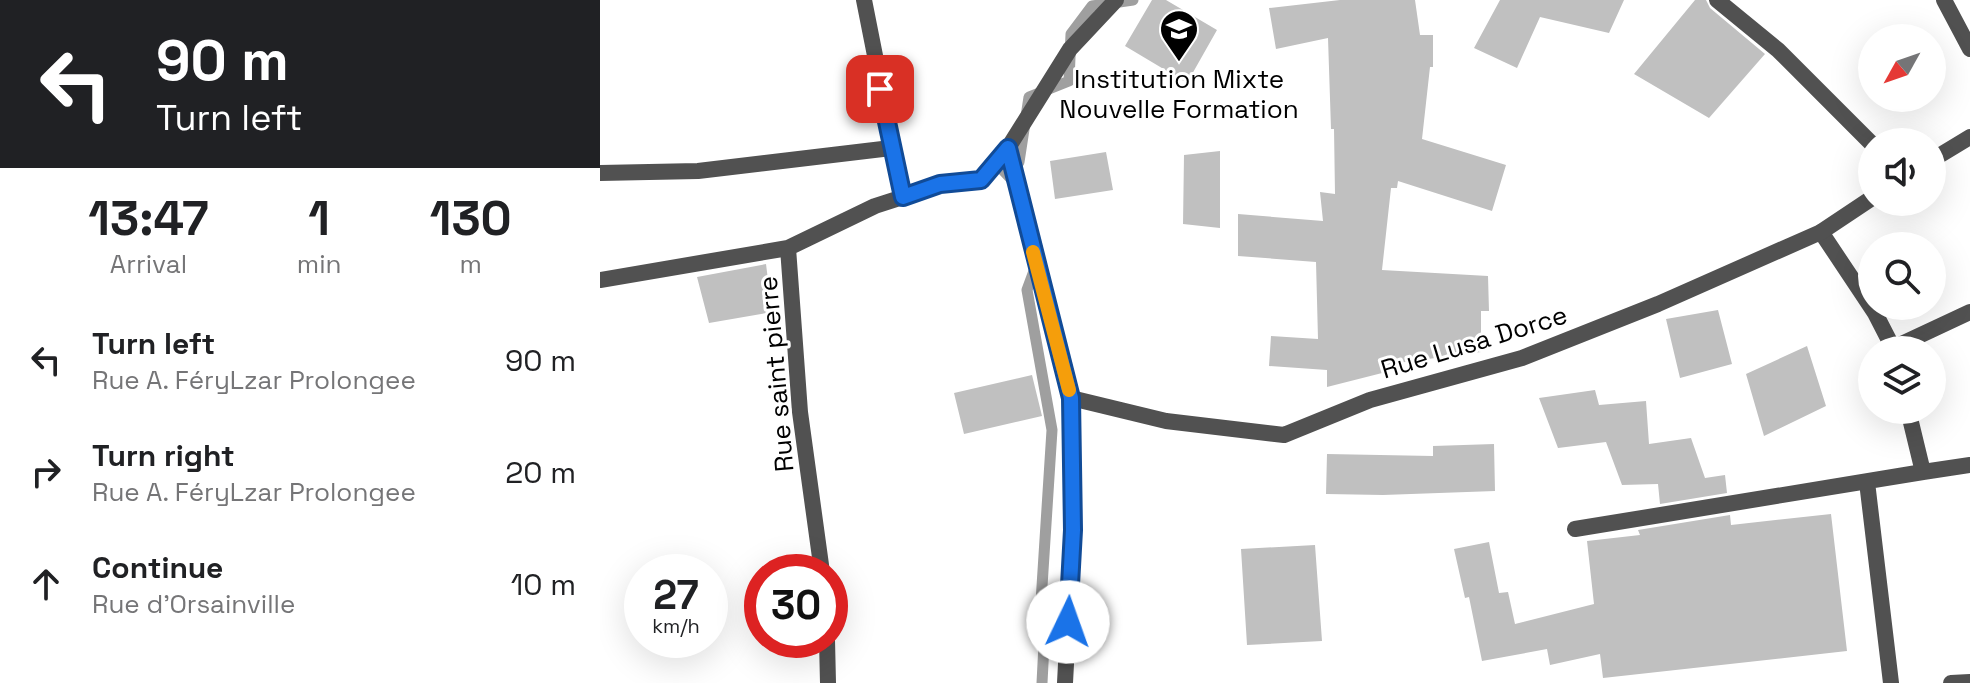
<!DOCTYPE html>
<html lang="en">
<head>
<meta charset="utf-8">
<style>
	body { margin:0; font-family:"Space Grotesk",sans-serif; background:#f6f6f6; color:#202124; height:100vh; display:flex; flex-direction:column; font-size:30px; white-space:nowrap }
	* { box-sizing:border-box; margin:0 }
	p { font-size:26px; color:#757577 }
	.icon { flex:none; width:44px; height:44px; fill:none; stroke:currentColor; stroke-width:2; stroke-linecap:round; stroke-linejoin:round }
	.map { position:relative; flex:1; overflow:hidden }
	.details { display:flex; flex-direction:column; background:#fff; width:600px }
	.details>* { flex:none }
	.guide { background:#202124; color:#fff; overflow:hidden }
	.needle { width:52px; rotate:230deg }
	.controls { position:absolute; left:1258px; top:24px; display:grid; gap:16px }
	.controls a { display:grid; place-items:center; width:88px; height:88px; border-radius:50%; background:#fff; box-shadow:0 8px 32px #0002; font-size:40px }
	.speed { position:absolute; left:24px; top:554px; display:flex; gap:16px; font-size:40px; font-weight:700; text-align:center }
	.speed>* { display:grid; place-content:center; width:104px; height:104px; border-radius:50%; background:#fff; box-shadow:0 8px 32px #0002; line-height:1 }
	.speed small { font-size:20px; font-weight:400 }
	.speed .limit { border:12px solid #d22; background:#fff; color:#111 }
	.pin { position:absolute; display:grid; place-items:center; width:68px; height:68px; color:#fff; margin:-34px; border-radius:16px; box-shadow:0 4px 12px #0006 }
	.me { position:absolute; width:88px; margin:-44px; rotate:3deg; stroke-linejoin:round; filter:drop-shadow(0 0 6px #0008) }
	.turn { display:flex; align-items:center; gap:28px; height:168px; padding:0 24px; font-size:36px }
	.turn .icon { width:104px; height:104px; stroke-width:2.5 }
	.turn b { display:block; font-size:56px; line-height:68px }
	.eta { display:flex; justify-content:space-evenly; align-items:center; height:136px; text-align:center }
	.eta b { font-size:48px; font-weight:800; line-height:56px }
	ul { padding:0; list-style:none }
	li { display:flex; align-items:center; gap:24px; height:112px; padding:0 24px }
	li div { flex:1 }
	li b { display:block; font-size:30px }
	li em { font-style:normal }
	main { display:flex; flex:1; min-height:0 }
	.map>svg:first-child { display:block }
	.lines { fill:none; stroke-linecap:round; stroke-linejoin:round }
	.stream { stroke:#9f9f9f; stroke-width:11 }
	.building { fill:#c0c0c0 }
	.service { stroke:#515151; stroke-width:16 }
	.minor { stroke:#515151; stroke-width:16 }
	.route-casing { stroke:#114b97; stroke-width:20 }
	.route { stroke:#1a73e8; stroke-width:14 }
	.slow { stroke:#f59e0b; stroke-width:14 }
	.labels { text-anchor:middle; stroke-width:6; stroke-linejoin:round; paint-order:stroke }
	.poi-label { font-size:26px; fill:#000; stroke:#fff }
	.street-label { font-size:26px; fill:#000; stroke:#fff }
</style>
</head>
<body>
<main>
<section class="details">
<div class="guide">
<div class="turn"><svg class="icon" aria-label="left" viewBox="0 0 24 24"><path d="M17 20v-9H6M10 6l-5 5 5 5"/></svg><div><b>90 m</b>Turn left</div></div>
</div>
<div class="eta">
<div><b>13:47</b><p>Arrival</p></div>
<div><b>1</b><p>min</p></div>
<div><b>130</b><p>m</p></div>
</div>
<ul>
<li><svg class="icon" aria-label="left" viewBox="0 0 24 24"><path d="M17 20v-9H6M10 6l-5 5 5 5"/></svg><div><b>Turn left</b><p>Rue A. FéryLzar Prolongee</p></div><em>90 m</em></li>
<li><svg class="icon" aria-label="right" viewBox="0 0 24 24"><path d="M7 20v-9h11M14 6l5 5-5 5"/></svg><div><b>Turn right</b><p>Rue A. FéryLzar Prolongee</p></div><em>20 m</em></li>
<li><svg class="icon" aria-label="ahead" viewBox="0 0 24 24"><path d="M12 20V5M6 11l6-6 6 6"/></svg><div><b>Continue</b><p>Rue d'Orsainville</p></div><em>10 m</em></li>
</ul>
</section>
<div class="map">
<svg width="1370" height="683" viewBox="0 0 1370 683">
	<rect width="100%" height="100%" fill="#fff"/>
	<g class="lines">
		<path class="stream" d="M 416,184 L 398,165 L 419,162 L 429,97 L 469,81 L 471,34 L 492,6 L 533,0
			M 437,263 L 427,290 L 452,430 L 441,602 L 444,644 L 442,683"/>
	</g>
	<path class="building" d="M 552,0 L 566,0 L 617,30 L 587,83 L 525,46 Z
		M 740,0 L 815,0 L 820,35 L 833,35 L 833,67 L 830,67 L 822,139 L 906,165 L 892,211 L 798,181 L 797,188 L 791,188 L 782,270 L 888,276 L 889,311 L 881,311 L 881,352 L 790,364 L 790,371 L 727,387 L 727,370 L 669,366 L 671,336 L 718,339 L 716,262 L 638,256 L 638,214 L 723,221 L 720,192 L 735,194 L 734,129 L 731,129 L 728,38 L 676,49 L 669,8 Z
		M 900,0 L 1024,0 L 1009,33 L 940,17 L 917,68 L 874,48 Z
		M 1095,0 L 1106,0 L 1110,8 L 1165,54 L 1109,118 L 1034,74 Z
		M 620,151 L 620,228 L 583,224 L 584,155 Z
		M 506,152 L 513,190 L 455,199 L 450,161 Z
		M 166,264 L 172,312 L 109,323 L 97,277 Z
		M 1118,310 L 1132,364 L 1080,378 L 1066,319 Z
		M 1207,346 L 1226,406 L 1164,436 L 1146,374 Z
		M 432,375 L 442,416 L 364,434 L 354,393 Z
		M 995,390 L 999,405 L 1046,401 L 1049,444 L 1091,438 L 1105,478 L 1125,475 L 1127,493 L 1060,504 L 1058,484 L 1022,485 L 1006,442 L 958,448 L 939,398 Z
		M 894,444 L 895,491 L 783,495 L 726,494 L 727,454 L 833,456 L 833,446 Z
		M 1231,514 L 1247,651 L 1003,678 L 1000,654 L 950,665 L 947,649 L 882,661 L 869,597 L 865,598 L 854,549 L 889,542 L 899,593 L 908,592 L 915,624 L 994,604 L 987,541 L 1040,535 L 1038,530 L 1130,515 L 1131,525 Z
		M 715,545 L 722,641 L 647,645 L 641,549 Z"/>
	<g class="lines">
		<path class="service" d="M 1117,0 L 1178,50 L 1272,144
			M 1344,0 L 1370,49
			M 1221,232 L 1275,313 L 1293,348 L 1370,312"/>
		<path class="minor" d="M 264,0 L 303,197 L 340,184 L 381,180 L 408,148
			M 1332,160 L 1370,137
			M 0,173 L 98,171 L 291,148
			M 0,280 L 188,248
			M 1293,348 L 1294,350
			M 471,398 L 566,421 L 684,435 L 770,400 L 922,358 L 1058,304 L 1221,232 L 1272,198
			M 1323,472 L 1370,465
			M 1267,482 L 1291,683
			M 975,529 L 1323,472 L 1308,410
			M 222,572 L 200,412 L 188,248 L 275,206 L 303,197
			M 227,640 L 228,683
			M 465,683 L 473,530 L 471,398 L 408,148 L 470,49 L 516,0
			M 1351,683 L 1370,682"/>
	</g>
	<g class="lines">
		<g class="route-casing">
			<path id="route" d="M 280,89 L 303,197 L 340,184 L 381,180 L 408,148 L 471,398 L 473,530 L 468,622"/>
		</g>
		<use href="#route" class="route"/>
		<path class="slow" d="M 433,252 L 469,390"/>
	</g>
	<defs>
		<g id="school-pin" transform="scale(2)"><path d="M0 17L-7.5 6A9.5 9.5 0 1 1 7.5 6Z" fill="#000" stroke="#fff"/><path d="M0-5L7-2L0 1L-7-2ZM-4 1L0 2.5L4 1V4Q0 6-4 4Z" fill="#fff"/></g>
	</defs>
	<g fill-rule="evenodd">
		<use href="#school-pin" x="579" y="29"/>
	</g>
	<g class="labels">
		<g class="poi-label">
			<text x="579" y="88">Institution Mixte<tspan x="579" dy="30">Nouvelle Formation</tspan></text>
		</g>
		<g class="street-label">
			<text transform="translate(874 342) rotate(-17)" y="9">Rue Lusa Dorce</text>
			<text transform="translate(176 374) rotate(-95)" y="9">Rue saint pierre</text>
		</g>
	</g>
</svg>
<div class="controls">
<a><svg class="needle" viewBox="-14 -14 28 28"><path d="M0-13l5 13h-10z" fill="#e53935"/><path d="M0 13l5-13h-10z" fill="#757577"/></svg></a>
<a><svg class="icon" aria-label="sound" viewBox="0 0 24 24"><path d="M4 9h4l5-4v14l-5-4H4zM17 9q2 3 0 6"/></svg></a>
<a><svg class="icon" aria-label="search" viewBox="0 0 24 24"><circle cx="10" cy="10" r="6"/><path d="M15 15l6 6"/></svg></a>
<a><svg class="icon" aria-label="layers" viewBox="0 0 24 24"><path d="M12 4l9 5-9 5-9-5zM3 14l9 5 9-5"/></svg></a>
</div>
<div class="speed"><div>27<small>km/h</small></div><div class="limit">30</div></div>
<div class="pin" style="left:280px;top:89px;background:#d93025"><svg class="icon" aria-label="arrive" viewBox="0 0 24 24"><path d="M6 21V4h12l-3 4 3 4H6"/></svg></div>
<svg class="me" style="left:468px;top:622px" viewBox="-20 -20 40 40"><circle r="19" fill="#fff"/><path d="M0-13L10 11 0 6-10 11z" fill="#1a73e8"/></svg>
</div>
</main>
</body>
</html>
